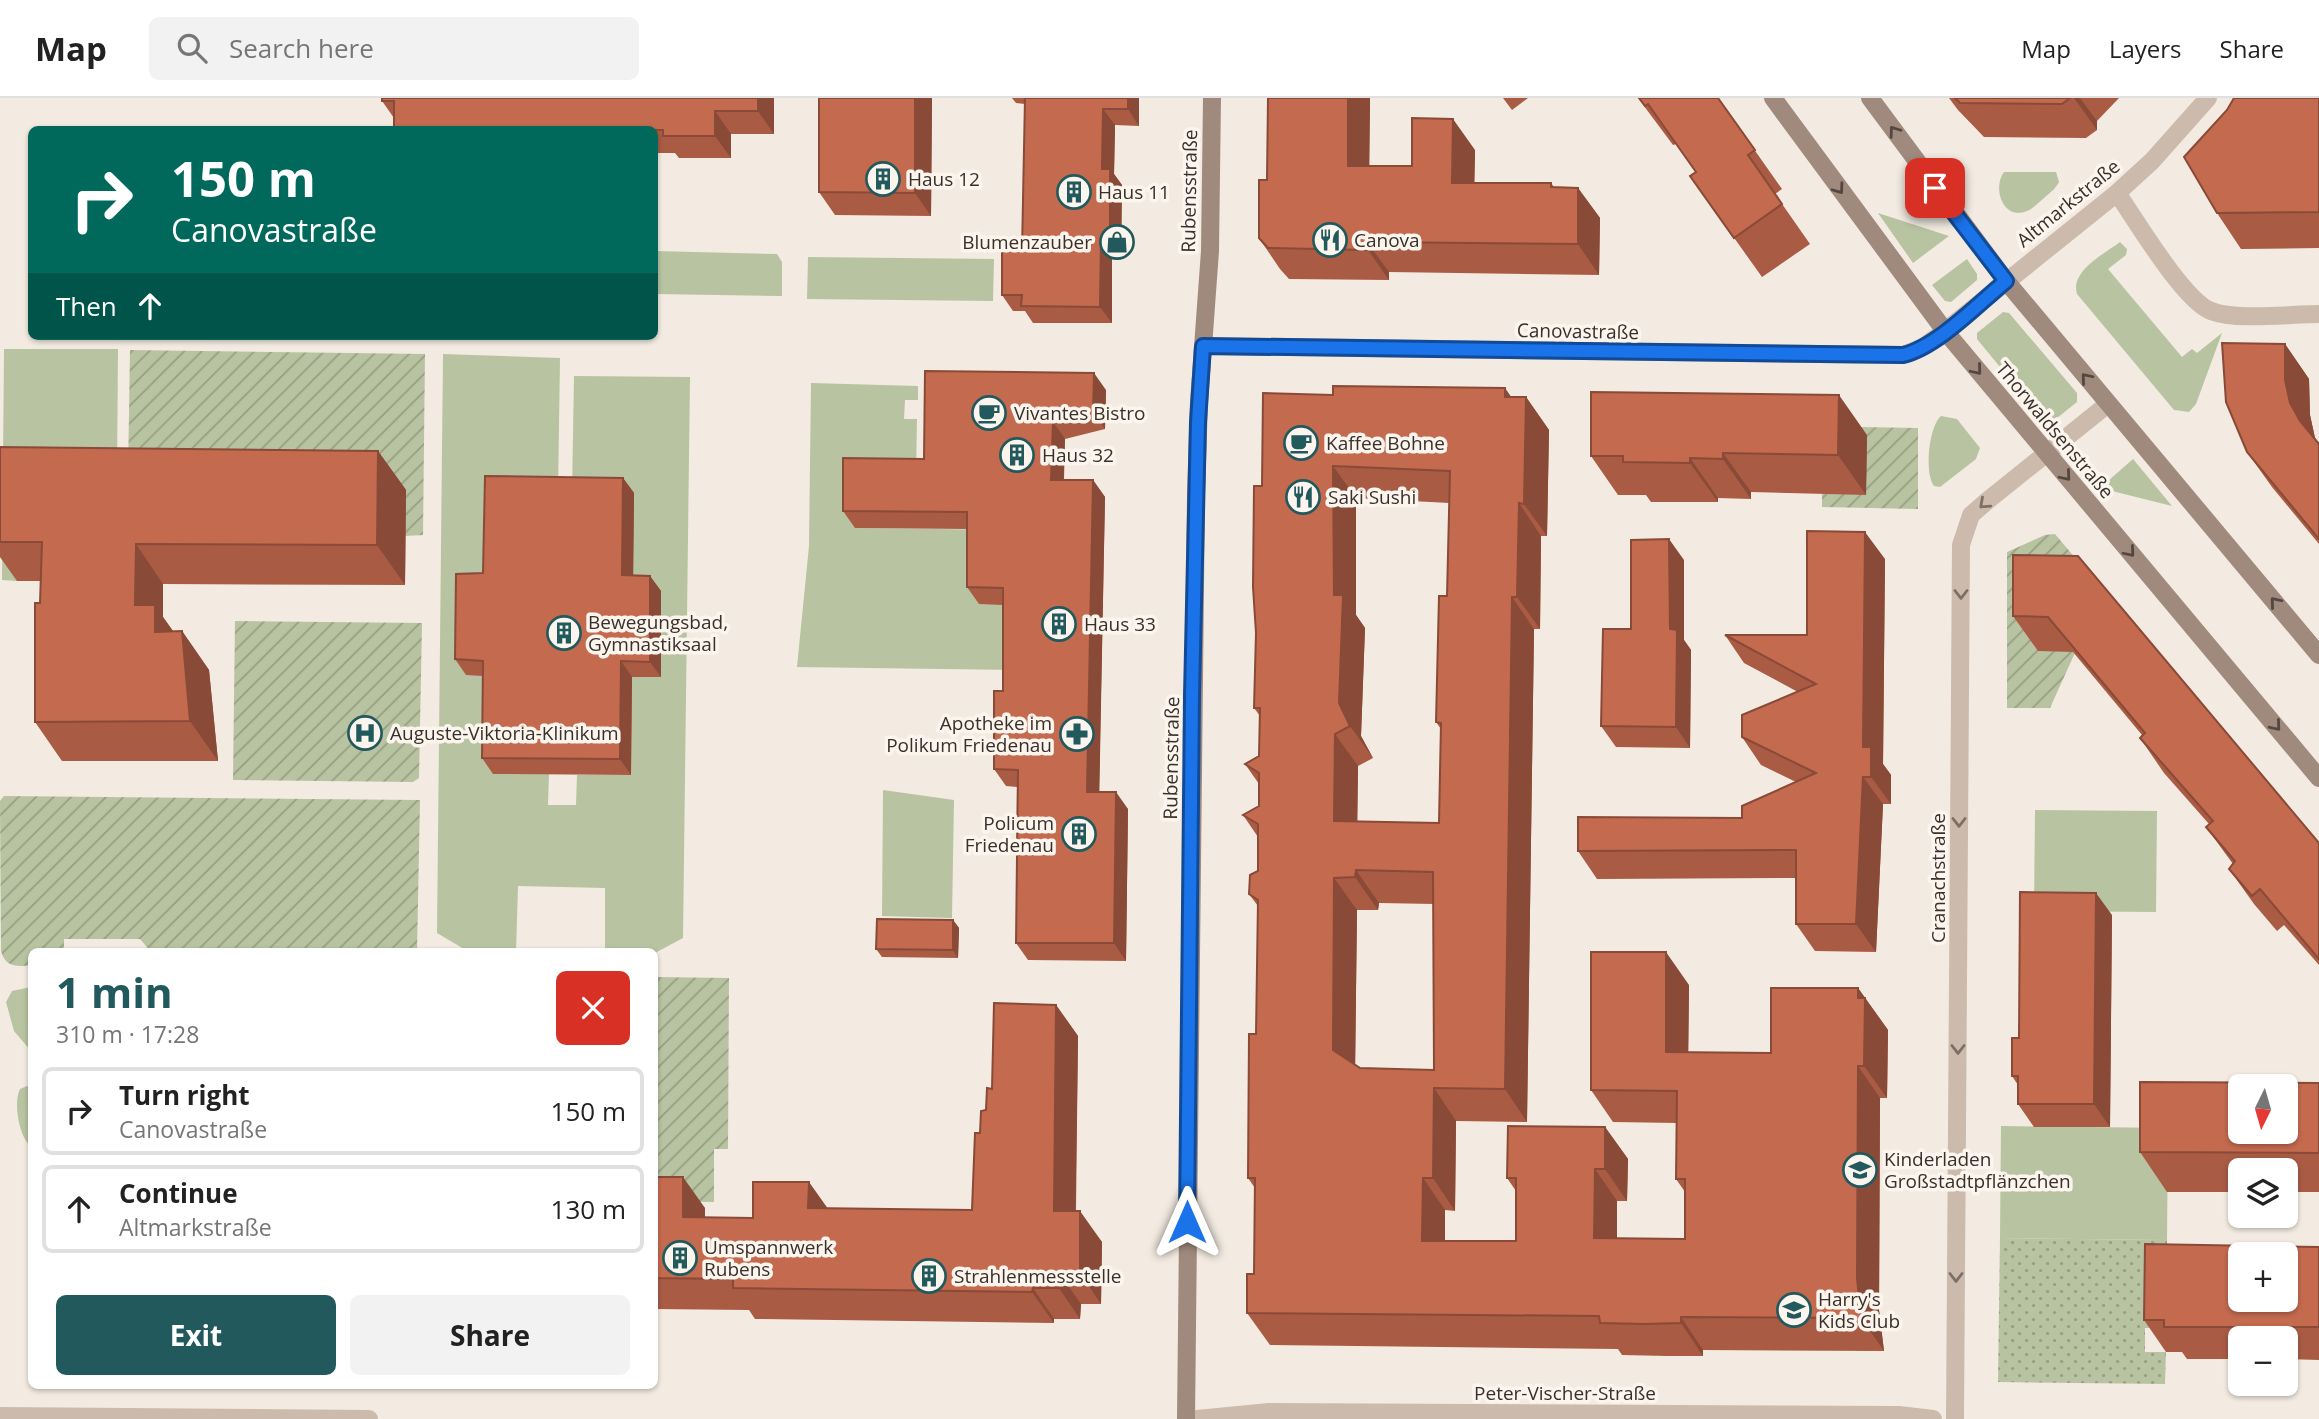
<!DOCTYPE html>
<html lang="en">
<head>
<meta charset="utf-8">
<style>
	body { margin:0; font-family:"Open Sans",sans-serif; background:#f2f2f2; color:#222; height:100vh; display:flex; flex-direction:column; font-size:26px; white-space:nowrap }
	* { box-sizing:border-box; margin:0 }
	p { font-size:23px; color:#767676 }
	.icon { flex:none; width:38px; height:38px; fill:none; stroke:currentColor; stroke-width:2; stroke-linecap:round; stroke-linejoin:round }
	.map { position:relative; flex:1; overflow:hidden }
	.drawer { position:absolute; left:28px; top:850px; width:630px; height:441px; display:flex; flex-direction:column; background:#fff; border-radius:10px; box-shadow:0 2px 5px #0004 }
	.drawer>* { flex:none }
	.guide { position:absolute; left:28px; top:28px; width:630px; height:214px; border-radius:10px; box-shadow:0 2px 5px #0004; background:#00695c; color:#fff; overflow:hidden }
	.needle { width:46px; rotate:185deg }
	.buttons { position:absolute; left:2228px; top:976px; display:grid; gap:14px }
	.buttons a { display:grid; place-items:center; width:70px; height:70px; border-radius:10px; background:#fff; box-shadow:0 2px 5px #0004; font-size:35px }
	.pin { position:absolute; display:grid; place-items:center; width:60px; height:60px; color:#fff; margin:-30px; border-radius:14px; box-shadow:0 4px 10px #0006 }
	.me { position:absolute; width:77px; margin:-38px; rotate:0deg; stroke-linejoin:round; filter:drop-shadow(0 0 5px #0008) }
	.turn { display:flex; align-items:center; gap:24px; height:147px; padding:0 28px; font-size:32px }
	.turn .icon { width:91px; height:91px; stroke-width:2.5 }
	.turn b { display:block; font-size:49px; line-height:60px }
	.then { display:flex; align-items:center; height:66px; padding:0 28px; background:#0003; gap:14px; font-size:26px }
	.round { display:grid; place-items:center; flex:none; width:74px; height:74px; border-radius:10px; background:#f2f2f2 }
	.head { display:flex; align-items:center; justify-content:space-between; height:119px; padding:0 28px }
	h1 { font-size:42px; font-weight:700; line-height:52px; color:#21595c }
	.action { display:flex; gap:14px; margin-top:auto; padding:14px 28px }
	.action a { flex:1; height:80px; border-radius:10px; background:#21595c; color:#fff; font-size:28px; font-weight:700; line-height:80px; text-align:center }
	.action a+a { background:#f2f2f2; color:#222 }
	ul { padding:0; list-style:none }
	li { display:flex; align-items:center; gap:21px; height:88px; margin:0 14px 10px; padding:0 14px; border:4px solid #e0e0e0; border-radius:10px }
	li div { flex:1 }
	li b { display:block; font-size:26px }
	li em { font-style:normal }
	header { display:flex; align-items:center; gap:42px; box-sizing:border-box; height:98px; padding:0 35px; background:#fff; border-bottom:2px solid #e0e0e0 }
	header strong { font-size:33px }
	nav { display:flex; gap:38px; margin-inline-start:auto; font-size:24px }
	.search { width:490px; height:63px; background:#f2f2f2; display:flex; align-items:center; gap:18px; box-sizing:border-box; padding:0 24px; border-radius:10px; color:#767676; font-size:26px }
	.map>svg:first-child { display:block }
	.grass { fill:#b8c3a1 }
	.park { fill:url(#park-dots) }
	.garden { fill:url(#garden-furrows) }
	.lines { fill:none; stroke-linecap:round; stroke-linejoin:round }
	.street { stroke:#ccbbad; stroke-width:18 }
	.secondary { stroke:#a08a7e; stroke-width:18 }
	.wall { fill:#a95b44; fill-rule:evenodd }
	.shaded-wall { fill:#894a37 }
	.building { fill:#c46a4f; stroke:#894a37; stroke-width:2; fill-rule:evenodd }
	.oneway { stroke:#544640 }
	.oneway2 { stroke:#7c6f66 }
	.route-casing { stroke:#114b97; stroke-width:18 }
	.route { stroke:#1a73e8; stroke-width:12 }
	.labels { text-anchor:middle; stroke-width:7; stroke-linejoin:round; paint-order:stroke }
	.poi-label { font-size:19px; fill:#3a302b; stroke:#fbf5ee; text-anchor:start }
	.street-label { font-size:19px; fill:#3a302b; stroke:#fbf5ee }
</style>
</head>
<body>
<header>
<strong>Map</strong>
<div class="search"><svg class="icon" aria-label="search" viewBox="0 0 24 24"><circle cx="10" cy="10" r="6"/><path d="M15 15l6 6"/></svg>Search here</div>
<nav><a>Map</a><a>Layers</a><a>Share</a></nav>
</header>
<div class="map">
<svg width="2319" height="1321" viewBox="0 0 2319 1321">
	<defs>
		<pattern id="park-dots" width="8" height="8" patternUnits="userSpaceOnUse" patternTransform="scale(1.75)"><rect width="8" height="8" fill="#b8c3a1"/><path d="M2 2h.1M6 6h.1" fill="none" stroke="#979f83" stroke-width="1.8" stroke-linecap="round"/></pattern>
		<pattern id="garden-furrows" width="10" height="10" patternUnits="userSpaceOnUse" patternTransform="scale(1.75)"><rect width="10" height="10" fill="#b8c3a1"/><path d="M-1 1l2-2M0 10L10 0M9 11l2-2" fill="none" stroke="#979f83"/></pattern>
	</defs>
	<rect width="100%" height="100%" fill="#f3ebe1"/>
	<path class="grass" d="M 2004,74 L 2056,74 L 2059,84 C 2056,90 2050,95 2044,100 C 2039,104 2033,111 2027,113 C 2003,123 1992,90 2004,74 Z
		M 1878,115 L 1949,138 L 1913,165 Z
		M 2120,144 L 2127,151 L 2126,157 L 2108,171 L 2182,259 L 2192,251 L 2197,255 L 2222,235 L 2196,306 L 2189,314 L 2174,312 L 2077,196 C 2070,173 2104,156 2120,144 Z
		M 655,153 L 777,156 L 782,164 L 782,198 L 655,196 Z
		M 808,159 L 994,161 L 993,203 L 807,201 Z
		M 1967,161 L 1977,176 L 1977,182 L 1951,204 L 1945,203 L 1932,187 Z
		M 2003,214 L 2009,215 L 2077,295 L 2077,304 L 2052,324 L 2045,324 L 1977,241 L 1977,235 Z
		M 4,251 L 118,251 L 117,376 L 18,389 L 17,483 L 2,482 Z
		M 443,256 L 560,260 L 558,394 L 494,578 L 549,676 L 548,707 L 576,707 L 577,677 L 631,677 L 632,579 L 661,579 L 633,493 L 572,395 L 574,278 L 690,279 L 683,840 L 655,855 L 605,854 L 605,790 L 518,788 L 516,854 L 469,854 L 437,835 Z
		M 811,285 L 918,288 L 918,302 L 905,302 L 904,321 L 917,321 L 916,378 L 855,430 L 1020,432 L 1015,572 L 797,569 L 809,448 Z
		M 1941,318 L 1957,321 L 1980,350 L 1976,361 L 1940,389 L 1934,388 C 1924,375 1929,328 1941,318 Z
		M 2133,361 L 2172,408 L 2100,390 Z
		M 883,692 L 954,702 L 952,820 L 882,818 Z
		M 2035,712 L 2157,713 L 2156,814 L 2034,813 Z
		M 31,889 L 32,889 L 31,953 L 14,933 L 6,904 L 12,893 Z
		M 27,988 L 31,989 L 31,1048 C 19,1040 13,1004 20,991 Z
		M 2001,1028 L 2168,1030 L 2167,1142 L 2000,1140 Z"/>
	<path class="park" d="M 2000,1140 L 2167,1142 L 2167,1230 L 2145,1230 L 2145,1254 L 2166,1254 L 2165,1286 L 1998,1284 Z"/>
	<path class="garden" d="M 130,252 L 425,256 L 423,437 L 405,438 L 405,392 L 128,377 Z
		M 1697,326 L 1918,330 L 1918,411 L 1822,409 L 1822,395 Z
		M 2055,436 L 2103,493 L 2050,610 L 2007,610 L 2007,454 L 2045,437 Z
		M 235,523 L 422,525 L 419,680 L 413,684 L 233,682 Z
		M 4,698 L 420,702 L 417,854 L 151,854 L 140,841 L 64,841 L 64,854 L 32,854 L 31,867 C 17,869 5,869 1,853 L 0,703 Z
		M 655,879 L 729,880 L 728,1051 L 714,1051 L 714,1104 L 655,1103 Z"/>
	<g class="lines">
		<path class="street" d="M 2117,95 C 2136,122 2183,202 2211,213 C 2237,223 2290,216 2319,216
			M 1203,248 L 1903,257 L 1923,249 L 1945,233 L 2117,95 L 2152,63 L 2208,0
			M 0,1318 L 369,1321
			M 1197,1321 L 1269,1314 L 1899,1317 L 1933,1321
			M 1955,1321 L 1961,447 L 1971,417 L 1987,403 L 2108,306"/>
		<path class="secondary" d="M 1773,0 L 1945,233 L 2319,680
			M 1870,0 L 2006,183 L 2319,557
			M 1186,1321 L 1196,396 L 1199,304 L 1210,153 L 1212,0"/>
	</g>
	<path class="wall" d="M 774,0 L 774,36 L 731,36 L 731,60 L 679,60 L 675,55 L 654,55 L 654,32 L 394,32 L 394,20 L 382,3 Z
		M 932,0 L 931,118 L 835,117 L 819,94 Z
		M 1012,0 L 1139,0 L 1139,28 L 1115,27 L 1114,76 L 1122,87 L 1121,157 L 1112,157 L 1112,225 L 1033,225 L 1025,213 L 1013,213 L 1002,197 L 1022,153 L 1025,6 L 1016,5 Z
		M 1267,0 L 1370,0 L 1369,68 L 1412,68 L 1475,52 L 1474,85 L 1551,85 L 1554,89 L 1578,90 L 1600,120 L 1599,177 L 1389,174 L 1389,182 L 1289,181 L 1280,171 L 1259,140 L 1267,82 L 1268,2 Z
		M 1503,0 L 1528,0 L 1512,12 Z
		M 1638,0 L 1718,0 L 1782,91 L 1775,96 L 1810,146 L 1762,179 L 1690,78 L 1696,74 L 1676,46 L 1673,47 Z
		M 1949,0 L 2119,0 L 2097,23 L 2097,32 L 2086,40 L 1984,39 L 1958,12 Z
		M 2319,0 L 2319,150 L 2241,151 L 2217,115 L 2227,12 Z
		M 2285,246 L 2309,281 L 2310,317 L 2315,340 L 2319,346 L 2319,446 L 2272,389 L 2247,354 Z
		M 1106,292 L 1105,331 L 1065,341 L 1064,382 L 1093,382 L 1105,399 L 1099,694 L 1128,711 L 1126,863 L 1028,862 L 1016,845 L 1017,689 L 1006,688 L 994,671 L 1003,593 L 1003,507 L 979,506 L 967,489 L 967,431 L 855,430 L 843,413 Z
		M 1333,297 L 1526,299 L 1549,332 L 1547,438 L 1541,438 L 1540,531 L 1534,531 L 1527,1024 L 1456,1023 L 1455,1113 L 1445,1112 L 1445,1143 L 1516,1143 L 1516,1093 L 1507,1080 L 1605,1029 L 1628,1061 L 1627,1103 L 1617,1103 L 1617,1141 L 1685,1141 L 1685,1094 L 1676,1081 L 1677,1025 L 1613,1024 L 1591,992 L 1689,887 L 1688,954 L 1771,955 L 1858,890 L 1888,932 L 1887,1000 L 1880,1000 L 1879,1212 L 1884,1253 L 1703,1252 L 1703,1258 L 1667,1258 L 1622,1257 L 1618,1251 L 1270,1247 L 1247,1215 L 1254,1176 L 1255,1090 L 1248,1080 L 1256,936 L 1258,808 L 1249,796 L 1258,773 L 1258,739 L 1243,717 L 1259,708 L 1259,686 L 1245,666 L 1259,658 L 1260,618 L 1254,610 L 1262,388 ZM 1356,400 L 1449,405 L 1447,498 L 1436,624 L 1441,631 L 1439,725 L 1357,724 L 1358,668 L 1373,660 L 1361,638 L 1365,530 L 1356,517 ZM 1379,805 L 1434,806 L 1434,972 L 1360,970 L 1355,967 L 1357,812 L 1378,812 Z
		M 1867,337 L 1866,397 L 1751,394 L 1751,401 L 1718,400 L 1718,404 L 1651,404 L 1646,397 L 1618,397 L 1591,358 Z
		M 0,349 L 378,353 L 406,392 L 405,487 L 163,486 L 163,519 L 173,533 L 182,533 L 209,572 L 218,663 L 62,663 L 35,624 L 41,483 L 17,483 L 0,459 Z
		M 623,380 L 634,395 L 633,477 L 650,478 L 661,493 L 661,579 L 632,579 L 631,677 L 493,676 L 482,660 L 483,578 L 466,577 L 455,561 L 483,475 Z
		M 2013,457 L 2319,745 L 2319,867 L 2284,827 L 2277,833 L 2254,806 L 2229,771 L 2233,766 L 2206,729 L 2209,726 L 2164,675 L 2140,640 L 2142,637 L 2073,554 L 2038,553 L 2013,518 Z
		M 1885,461 L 1883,666 L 1891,677 L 1891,706 L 1883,706 L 1876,854 L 1815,853 L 1796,826 L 1796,780 L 1597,781 L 1578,753 L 1742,720 L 1796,684 L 1761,667 L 1742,639 L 1798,594 L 1744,565 L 1725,537 L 1807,537 Z
		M 1684,462 L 1684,542 L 1691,552 L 1690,650 L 1616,649 L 1601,628 L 1631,531 Z
		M 2112,817 L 2110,1029 L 2034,1029 L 2018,1006 L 2018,987 L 2012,978 L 2019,940 Z
		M 953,822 L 959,830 L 958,860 L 882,859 L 876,851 Z
		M 1056,907 L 1078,938 L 1076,1113 L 1102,1144 L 1101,1206 L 1081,1206 L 1080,1221 L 1054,1221 L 1054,1225 L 755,1221 L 749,1212 L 654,1211 L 654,1079 L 705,1110 L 705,1119 L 753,1120 L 827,1110 L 972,1112 L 980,1035 L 992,991 Z
		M 2319,985 L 2319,1094 L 2286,1094 L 2286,1073 L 2240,1073 L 2240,1094 L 2167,1094 L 2140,1054 Z
		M 2319,1149 L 2319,1262 L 2286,1261 L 2286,1241 L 2240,1241 L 2240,1261 L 2187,1261 L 2182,1254 L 2166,1254 L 2144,1222 Z"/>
	<path class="shaded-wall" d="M 758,0 L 774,0 L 774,36 L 758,13 Z
		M 915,0 L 932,0 L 931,118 L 915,95 Z
		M 1128,0 L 1139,0 L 1139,28 L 1128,11 Z
		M 1348,0 L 1370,0 L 1369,98 L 1348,68 Z
		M 2074,0 L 2080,0 L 2097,23 L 2097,32 Z
		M 1103,11 L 1115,27 L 1114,76 L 1122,87 L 1121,157 L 1110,141 L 1102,71 Z
		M 715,13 L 731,36 L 731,60 L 715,38 Z
		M 1453,21 L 1475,52 L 1474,115 L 1452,85 Z
		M 1578,90 L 1600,120 L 1599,177 L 1578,146 Z
		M 1101,141 L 1112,157 L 1112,225 L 1100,209 Z
		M 1367,144 L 1389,174 L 1389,182 L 1368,152 Z
		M 2285,246 L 2309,281 L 2310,317 L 2315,340 L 2319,348 L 2300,323 L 2290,305 L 2285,282 Z
		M 1094,275 L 1106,292 L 1105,331 L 1093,313 Z
		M 1505,290 L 1526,320 L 1526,299 L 1549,332 L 1547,438 L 1524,406 L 1505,299 Z
		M 1839,297 L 1867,337 L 1866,397 L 1838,357 Z
		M 1053,324 L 1065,341 L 1063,399 L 1051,382 Z
		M 378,353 L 406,392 L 405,487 L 377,447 Z
		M 1723,355 L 1751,394 L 1751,401 L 1723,361 Z
		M 1690,360 L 1718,400 L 1718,404 L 1690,365 Z
		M 1333,368 L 1356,400 L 1356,517 L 1365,530 L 1361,638 L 1373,660 L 1350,628 L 1339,605 L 1334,497 Z
		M 623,380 L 634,395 L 633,493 L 622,477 Z
		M 1093,382 L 1105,399 L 1099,711 L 1087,694 Z
		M 1519,405 L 1541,438 L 1540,531 L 1517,499 Z
		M 1865,434 L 1885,461 L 1883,666 L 1891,677 L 1891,706 L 1871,679 L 1863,649 Z
		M 1669,441 L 1684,462 L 1684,542 L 1691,552 L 1690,650 L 1676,629 L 1670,531 Z
		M 136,446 L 163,486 L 163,519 L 182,546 L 182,573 L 135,507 Z
		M 650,478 L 661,493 L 661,579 L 650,564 Z
		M 1512,499 L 1534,531 L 1527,1024 L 1505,991 Z
		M 182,533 L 209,572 L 218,663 L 190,623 Z
		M 621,563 L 632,579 L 631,677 L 620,661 Z
		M 1335,636 L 1358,668 L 1357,756 L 1334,723 Z
		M 1863,679 L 1883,706 L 1876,854 L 1856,826 Z
		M 1116,694 L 1128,711 L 1126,863 L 1114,845 Z
		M 1356,772 L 1379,805 L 1378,812 L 1355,779 Z
		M 1334,780 L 1357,812 L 1355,984 L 1333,952 Z
		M 2096,795 L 2112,817 L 2110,1029 L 2094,1006 Z
		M 953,822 L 959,830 L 958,860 L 953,852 Z
		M 1666,854 L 1689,887 L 1688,987 L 1666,954 Z
		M 1858,890 L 1888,932 L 1887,1000 L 1864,968 Z
		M 1056,907 L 1078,938 L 1075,1144 L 1054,1113 Z
		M 1858,968 L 1880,1000 L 1879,1212 L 1884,1253 L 1861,1220 L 1857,1180 Z
		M 1434,990 L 1456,1023 L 1455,1113 L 1433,1080 Z
		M 1605,1029 L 1628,1061 L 1627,1103 L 1605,1071 Z
		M 1595,1071 L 1617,1103 L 1617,1173 L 1594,1140 Z
		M 683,1079 L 705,1110 L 705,1150 L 683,1119 Z
		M 1423,1080 L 1445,1112 L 1445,1175 L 1422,1143 Z
		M 809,1084 L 831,1115 L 808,1110 Z
		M 1080,1113 L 1102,1144 L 1101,1206 L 1080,1175 Z
		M 1059,1175 L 1081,1206 L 1080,1221 L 1059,1190 Z
		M 1033,1190 L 1054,1221 L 1054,1225 L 1032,1194 Z
		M 1681,1219 L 1703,1252 L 1703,1258 L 1681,1225 Z"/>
	<path class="building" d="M 382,0 L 758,0 L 758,13 L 715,13 L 715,38 L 663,38 L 663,32 L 394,32 L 394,3 L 382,3 Z
		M 819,0 L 915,0 L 915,95 L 819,94 Z
		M 1025,0 L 1128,0 L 1128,11 L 1103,11 L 1102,71 L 1110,71 L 1110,141 L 1101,141 L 1100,209 L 1021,208 L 1022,197 L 1002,197 L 1002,152 L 1022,153 Z
		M 1268,0 L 1348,0 L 1348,68 L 1412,68 L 1412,20 L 1453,21 L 1452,85 L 1551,85 L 1551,89 L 1578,90 L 1578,146 L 1367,144 L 1368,152 L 1268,150 L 1259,140 L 1259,82 L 1267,82 Z
		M 1639,0 L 1718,0 L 1755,52 L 1748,57 L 1782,106 L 1734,140 L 1690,78 L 1696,74 L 1648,6 L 1645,8 Z
		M 1955,0 L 2070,0 L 2062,6 L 1960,5 Z
		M 2234,0 L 2319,0 L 2319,114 L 2217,115 L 2184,59 L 2227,12 Z
		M 2222,245 L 2285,246 L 2285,282 L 2290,305 L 2300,323 L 2319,346 L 2319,441 L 2247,354 L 2226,304 Z
		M 925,273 L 1094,275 L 1093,313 L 1053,324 L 1051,382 L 1093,382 L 1087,694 L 1116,694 L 1114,845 L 1016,845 L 1018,672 L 994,671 L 994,593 L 1003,593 L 1003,490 L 967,489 L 967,414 L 843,413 L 843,360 L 924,361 Z
		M 1333,288 L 1505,290 L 1505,299 L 1526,299 L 1524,406 L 1519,405 L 1517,499 L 1512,499 L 1505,991 L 1434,990 L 1433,1080 L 1423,1080 L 1422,1143 L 1516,1143 L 1516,1080 L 1507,1080 L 1508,1028 L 1605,1029 L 1605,1071 L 1595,1071 L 1594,1140 L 1685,1141 L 1685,1081 L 1676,1081 L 1677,993 L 1591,992 L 1591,854 L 1666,854 L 1666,954 L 1771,955 L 1771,890 L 1858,890 L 1858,900 L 1865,900 L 1864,968 L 1858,968 L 1857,1180 L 1861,1220 L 1681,1219 L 1681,1225 L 1644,1226 L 1600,1225 L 1599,1218 L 1247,1215 L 1247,1176 L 1254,1176 L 1255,1080 L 1248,1080 L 1249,936 L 1256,936 L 1258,802 L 1249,796 L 1250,777 L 1258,773 L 1258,726 L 1243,717 L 1259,708 L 1259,675 L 1245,666 L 1259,658 L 1260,610 L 1254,610 L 1256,535 L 1253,489 L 1254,388 L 1262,388 L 1263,295 L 1333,297 ZM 1333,368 L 1450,373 L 1447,498 L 1439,498 L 1436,624 L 1441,625 L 1439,725 L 1334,723 L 1335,636 L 1350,628 L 1339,605 L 1343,497 L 1334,497 ZM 1356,772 L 1433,774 L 1434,972 L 1360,970 L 1333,952 L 1334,780 L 1355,779 Z
		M 1591,294 L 1839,297 L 1838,357 L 1723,355 L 1723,361 L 1690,360 L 1690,365 L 1623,364 L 1623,358 L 1591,358 Z
		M 0,349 L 378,353 L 377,447 L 136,446 L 135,507 L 155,507 L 155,534 L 182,533 L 190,623 L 35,624 L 35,505 L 40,505 L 42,444 L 0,444 Z
		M 485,378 L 623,380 L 622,477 L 650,478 L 650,564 L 621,563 L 620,661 L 482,660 L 483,563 L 455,561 L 456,476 L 483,475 Z
		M 1807,433 L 1865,434 L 1863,649 L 1871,649 L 1871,679 L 1863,679 L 1856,826 L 1796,826 L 1796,752 L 1578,753 L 1578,719 L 1742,720 L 1742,708 L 1816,675 L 1742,639 L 1742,617 L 1816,586 L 1725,537 L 1807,537 Z
		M 1669,441 L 1670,531 L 1677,532 L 1676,629 L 1601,628 L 1603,531 L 1631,531 L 1631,442 Z
		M 2013,457 L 2078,458 L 2319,745 L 2319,861 L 2260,791 L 2252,798 L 2229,771 L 2235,763 L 2206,729 L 2213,723 L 2140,640 L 2145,635 L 2048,519 L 2013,518 Z
		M 2020,794 L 2096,795 L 2094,1006 L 2018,1006 L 2018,978 L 2012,978 L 2012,940 L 2019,940 Z
		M 877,821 L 953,822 L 953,852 L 876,851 Z
		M 994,905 L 1056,907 L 1054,1113 L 1080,1113 L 1080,1175 L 1059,1175 L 1059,1190 L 1033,1190 L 1032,1194 L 733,1190 L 733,1181 L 654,1180 L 654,1079 L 683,1079 L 683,1119 L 753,1120 L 753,1084 L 809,1084 L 808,1110 L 972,1112 L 975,1035 L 980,1035 L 981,1013 L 986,1012 L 987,990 L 992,991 Z
		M 2140,984 L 2319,985 L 2319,1055 L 2140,1054 ZM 2240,989 L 2286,989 L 2286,1034 L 2240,1034 Z
		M 2145,1146 L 2319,1149 L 2319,1229 L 2164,1229 L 2164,1222 L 2144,1222 ZM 2240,1157 L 2286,1157 L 2286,1202 L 2240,1202 Z"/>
	<defs><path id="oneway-chevron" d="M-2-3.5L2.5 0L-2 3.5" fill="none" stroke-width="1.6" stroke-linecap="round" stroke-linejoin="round" transform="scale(1.75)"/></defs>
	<g class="oneway">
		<use href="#oneway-chevron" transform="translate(1894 33) rotate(-126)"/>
		<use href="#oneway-chevron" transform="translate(1839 91) rotate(54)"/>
		<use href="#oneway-chevron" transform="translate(1977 272) rotate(50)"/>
		<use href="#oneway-chevron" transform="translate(2086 280) rotate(-130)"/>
		<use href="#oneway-chevron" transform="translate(2066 378) rotate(50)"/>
		<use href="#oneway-chevron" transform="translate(2130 454) rotate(50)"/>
		<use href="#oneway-chevron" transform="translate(2275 504) rotate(-130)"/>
		<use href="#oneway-chevron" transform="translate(2276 628) rotate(50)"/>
	</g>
	<g class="oneway2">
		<use href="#oneway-chevron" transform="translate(1984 406) rotate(138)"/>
		<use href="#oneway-chevron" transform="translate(1961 496) rotate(90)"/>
		<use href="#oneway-chevron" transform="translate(1959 724) rotate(90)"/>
		<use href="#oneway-chevron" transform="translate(1958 951) rotate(90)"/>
		<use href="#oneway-chevron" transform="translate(1956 1179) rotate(90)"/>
	</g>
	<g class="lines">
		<g class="route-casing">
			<path id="route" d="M 1187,1124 L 1192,598 L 1198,324 L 1203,248 L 1903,257 C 1937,249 1978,206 2006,183 L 1935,90"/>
		</g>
		<use href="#route" class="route"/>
	</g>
	<defs>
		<g id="building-ring" transform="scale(1.75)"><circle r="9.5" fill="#fbf5ee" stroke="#21595c" stroke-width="1.5"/><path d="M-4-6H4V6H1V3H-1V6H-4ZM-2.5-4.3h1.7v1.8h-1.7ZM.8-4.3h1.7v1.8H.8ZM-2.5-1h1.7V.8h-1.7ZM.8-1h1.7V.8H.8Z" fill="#21595c"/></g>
		<g id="restaurant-ring" transform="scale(1.75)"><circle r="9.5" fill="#fbf5ee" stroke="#21595c" stroke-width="1.5"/><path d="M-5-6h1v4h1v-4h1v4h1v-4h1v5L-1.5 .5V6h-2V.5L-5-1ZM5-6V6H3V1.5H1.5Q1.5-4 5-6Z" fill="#21595c"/></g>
		<g id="shop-ring" transform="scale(1.75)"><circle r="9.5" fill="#fbf5ee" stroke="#21595c" stroke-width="1.5"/><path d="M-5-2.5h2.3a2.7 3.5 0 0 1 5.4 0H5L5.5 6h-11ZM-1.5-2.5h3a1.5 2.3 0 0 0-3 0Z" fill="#21595c"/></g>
		<g id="cafe-ring" transform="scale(1.75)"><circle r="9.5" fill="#fbf5ee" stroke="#21595c" stroke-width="1.5"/><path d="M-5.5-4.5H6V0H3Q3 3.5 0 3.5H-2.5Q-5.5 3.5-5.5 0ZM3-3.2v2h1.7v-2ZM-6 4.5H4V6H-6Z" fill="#21595c"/></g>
		<g id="hospital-ring" transform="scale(1.75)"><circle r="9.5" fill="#fbf5ee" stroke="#21595c" stroke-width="1.5"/><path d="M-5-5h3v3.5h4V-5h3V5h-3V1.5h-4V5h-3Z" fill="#21595c"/></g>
		<g id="pharmacy-ring" transform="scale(1.75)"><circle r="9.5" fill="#fbf5ee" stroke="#21595c" stroke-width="1.5"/><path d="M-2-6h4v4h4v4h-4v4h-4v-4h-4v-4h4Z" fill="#21595c"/></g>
		<g id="school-ring" transform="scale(1.75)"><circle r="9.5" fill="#fbf5ee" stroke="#21595c" stroke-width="1.5"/><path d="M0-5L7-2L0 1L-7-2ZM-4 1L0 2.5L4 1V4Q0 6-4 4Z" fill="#21595c"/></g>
	</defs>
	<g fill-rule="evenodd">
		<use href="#building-ring" x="883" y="81"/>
		<use href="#building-ring" x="1074" y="94"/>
		<use href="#restaurant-ring" x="1330" y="142"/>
		<use href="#shop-ring" x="1117" y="144"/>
		<use href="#cafe-ring" x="989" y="315"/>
		<use href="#cafe-ring" x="1301" y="345"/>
		<use href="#building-ring" x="1017" y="357"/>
		<use href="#restaurant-ring" x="1303" y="399"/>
		<use href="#building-ring" x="1059" y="526"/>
		<use href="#building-ring" x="564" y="535"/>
		<use href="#hospital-ring" x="365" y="635"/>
		<use href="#pharmacy-ring" x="1077" y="636"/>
		<use href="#building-ring" x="1079" y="736"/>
		<use href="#school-ring" x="1860" y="1072"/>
		<use href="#building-ring" x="680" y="1160"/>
		<use href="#building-ring" x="929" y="1178"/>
		<use href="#school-ring" x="1794" y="1212"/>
	</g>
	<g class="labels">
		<g class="poi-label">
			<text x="908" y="88">Haus 12</text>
			<text x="1098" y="101">Haus 11</text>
			<text x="1354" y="149">Canova</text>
			<text x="1092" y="151" text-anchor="end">Blumenzauber</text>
			<text x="1014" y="322">Vivantes Bistro</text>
			<text x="1326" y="352">Kaffee Bohne</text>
			<text x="1042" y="364">Haus 32</text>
			<text x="1328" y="406">Saki Sushi</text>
			<text x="588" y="531">Bewegungsbad,<tspan x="588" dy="22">Gymnastiksaal</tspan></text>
			<text x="1084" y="533">Haus 33</text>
			<text x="1052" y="632" text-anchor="end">Apotheke im<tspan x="1052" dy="22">Polikum Friedenau</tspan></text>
			<text x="390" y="642">Auguste-Viktoria-Klinikum</text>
			<text x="1054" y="732" text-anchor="end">Policum<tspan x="1054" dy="22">Friedenau</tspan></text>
			<text x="1884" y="1068">Kinderladen<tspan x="1884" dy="22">Großstadtpflänzchen</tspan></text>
			<text x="704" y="1156">Umspannwerk<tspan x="704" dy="22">Rubens</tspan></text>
			<text x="954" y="1185">Strahlenmessstelle</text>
			<text x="1818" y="1208">Harry's<tspan x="1818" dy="22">Kids Club</tspan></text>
		</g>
		<g class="street-label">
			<text transform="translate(1189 93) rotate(-89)" y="7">Rubensstraße</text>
			<text transform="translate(2068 105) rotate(-39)" y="7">Altmarkstraße</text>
			<text transform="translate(1578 233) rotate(1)" y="7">Canovastraße</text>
			<text transform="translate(2055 332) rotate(50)" y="7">Thorwaldsenstraße</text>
			<text transform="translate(1171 660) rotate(-89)" y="7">Rubensstraße</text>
			<text transform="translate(1938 780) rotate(-90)" y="7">Cranachstraße</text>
			<text x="1565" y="1302">Peter-Vischer-Straße</text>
		</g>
	</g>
</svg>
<div class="buttons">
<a><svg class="needle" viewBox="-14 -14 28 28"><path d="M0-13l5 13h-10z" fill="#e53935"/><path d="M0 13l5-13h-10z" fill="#767676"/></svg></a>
<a><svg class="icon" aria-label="layers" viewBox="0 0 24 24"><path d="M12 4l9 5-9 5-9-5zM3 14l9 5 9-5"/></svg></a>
<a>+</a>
<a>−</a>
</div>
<div class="pin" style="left:1935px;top:90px;background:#d93025"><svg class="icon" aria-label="arrive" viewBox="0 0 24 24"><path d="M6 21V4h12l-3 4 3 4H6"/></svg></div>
<svg class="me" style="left:1187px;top:1124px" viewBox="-20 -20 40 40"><path d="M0-17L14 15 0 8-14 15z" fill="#1a73e8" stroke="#fff" stroke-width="4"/></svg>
<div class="guide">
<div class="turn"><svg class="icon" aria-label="right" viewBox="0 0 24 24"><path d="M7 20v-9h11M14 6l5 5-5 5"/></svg><div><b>150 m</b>Canovastraße</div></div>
<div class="then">Then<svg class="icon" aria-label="ahead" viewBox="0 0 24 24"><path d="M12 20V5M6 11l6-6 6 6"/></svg></div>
</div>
<section class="drawer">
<div class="head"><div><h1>1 min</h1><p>310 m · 17:28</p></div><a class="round" style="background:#d93025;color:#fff"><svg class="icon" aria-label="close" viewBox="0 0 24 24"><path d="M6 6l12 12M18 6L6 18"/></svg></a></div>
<ul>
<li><svg class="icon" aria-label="right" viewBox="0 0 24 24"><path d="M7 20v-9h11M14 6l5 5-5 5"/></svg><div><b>Turn right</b><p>Canovastraße</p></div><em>150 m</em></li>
<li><svg class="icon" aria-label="ahead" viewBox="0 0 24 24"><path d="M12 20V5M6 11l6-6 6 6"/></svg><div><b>Continue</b><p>Altmarkstraße</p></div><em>130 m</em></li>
</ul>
<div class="action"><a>Exit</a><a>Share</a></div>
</section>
</div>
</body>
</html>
